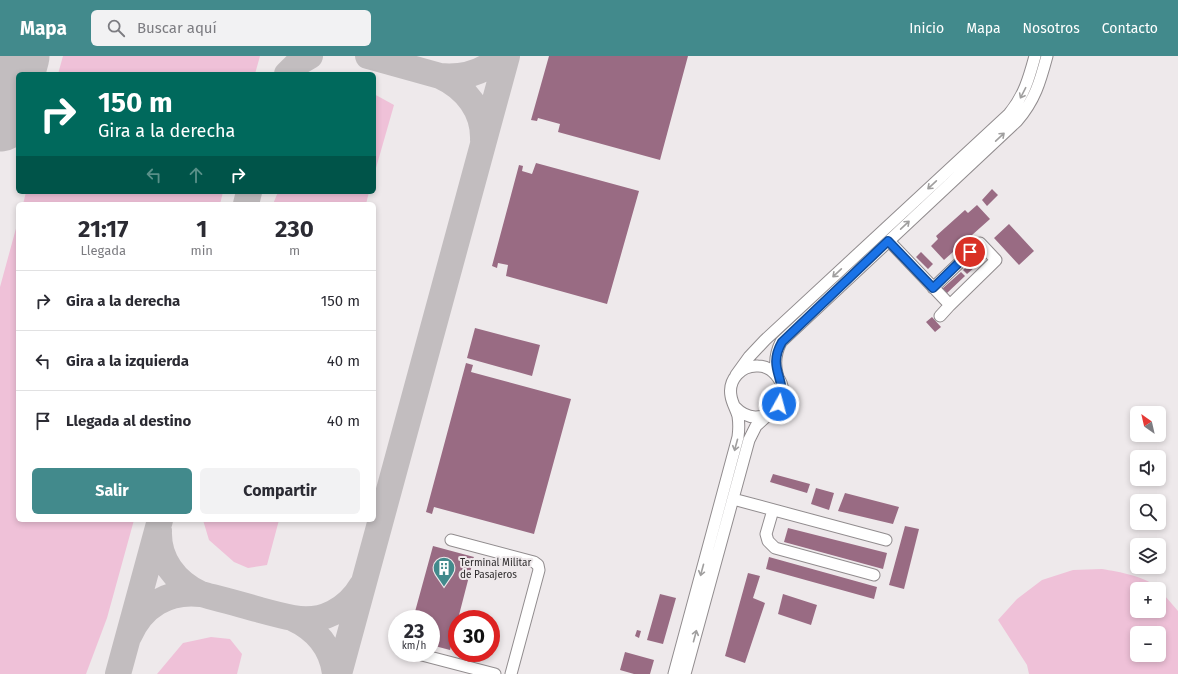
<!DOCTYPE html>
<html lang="es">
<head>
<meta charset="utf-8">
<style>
	body { margin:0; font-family:"Fira Sans",sans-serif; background:#f2f2f3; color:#2b2b33; height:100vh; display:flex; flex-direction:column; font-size:15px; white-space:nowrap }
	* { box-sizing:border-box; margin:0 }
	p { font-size:13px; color:#7c7c81 }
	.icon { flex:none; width:22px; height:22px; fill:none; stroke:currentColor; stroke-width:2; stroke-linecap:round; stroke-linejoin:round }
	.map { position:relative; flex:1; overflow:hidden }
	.sheet { position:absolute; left:16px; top:146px; width:360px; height:320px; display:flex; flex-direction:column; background:#fff; border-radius:6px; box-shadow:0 2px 6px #0003 }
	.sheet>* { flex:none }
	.top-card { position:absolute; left:16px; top:16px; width:360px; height:122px; border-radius:6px; box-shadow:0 2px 6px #0003; background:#00695c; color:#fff; overflow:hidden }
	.needle { width:26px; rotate:326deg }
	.tools { position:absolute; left:1130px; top:350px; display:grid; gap:8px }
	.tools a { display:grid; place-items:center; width:36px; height:36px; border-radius:6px; background:#fff; box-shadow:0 2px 6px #0003; font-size:20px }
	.speed { position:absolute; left:388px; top:554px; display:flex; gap:8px; font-size:20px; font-weight:700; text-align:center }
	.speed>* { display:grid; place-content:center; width:52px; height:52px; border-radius:50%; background:#fff; box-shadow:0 2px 6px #0003; line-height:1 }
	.speed small { font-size:10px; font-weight:400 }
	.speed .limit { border:6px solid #d22; background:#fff; color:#111 }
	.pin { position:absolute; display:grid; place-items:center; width:34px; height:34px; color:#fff; margin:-17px; border:2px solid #fff; border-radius:50%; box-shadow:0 1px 4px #0007 }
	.me { position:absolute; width:44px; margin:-22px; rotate:7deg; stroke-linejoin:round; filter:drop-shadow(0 0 3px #0008) }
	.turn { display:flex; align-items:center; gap:14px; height:84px; padding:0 16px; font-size:18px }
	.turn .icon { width:52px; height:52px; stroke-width:2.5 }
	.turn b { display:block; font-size:28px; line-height:34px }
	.lanes { display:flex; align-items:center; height:38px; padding:0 16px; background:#0003; justify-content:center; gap:20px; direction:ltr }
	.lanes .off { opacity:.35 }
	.eta { display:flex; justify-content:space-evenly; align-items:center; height:68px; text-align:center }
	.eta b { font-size:24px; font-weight:700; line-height:28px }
	.primary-button { display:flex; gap:8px; margin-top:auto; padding:8px 16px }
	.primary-button a { flex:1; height:46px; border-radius:6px; background:#428a8c; color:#fff; font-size:16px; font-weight:700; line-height:46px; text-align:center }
	.primary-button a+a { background:#f2f2f3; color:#2b2b33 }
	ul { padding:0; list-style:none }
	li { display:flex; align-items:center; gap:12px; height:60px; padding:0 16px; border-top:1px solid #e1e1e2 }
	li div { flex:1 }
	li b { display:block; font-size:15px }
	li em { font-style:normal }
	header { display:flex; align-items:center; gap:24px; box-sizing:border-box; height:56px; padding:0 20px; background:#428a8c; color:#fff }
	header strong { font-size:19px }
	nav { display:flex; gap:22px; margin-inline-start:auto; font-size:14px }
	.search { width:280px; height:36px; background:#f2f2f3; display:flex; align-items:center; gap:10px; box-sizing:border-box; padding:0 14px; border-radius:6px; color:#7c7c81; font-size:15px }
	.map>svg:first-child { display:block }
	.green { fill:#efc1d8; fill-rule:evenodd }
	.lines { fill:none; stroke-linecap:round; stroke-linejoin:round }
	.taxiway { stroke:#c2bdbf; stroke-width:26 }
	.runway { stroke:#c2bdbf; stroke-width:65 }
	.building { fill:#996b83 }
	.minor-casing { stroke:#918c8e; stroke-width:13 }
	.minor { stroke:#fff; stroke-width:11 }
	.oneway { stroke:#a09f9f }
	.route-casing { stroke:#114b97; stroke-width:10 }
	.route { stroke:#1a73e8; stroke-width:7 }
	.labels { text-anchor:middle; stroke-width:4; stroke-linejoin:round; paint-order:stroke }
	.poi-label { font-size:10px; fill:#2b292a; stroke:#eee9eb; text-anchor:start }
</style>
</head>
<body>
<header>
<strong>Mapa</strong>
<div class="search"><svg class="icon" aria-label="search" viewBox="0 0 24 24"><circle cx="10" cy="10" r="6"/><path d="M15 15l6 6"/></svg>Buscar aquí</div>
<nav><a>Inicio</a><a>Mapa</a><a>Nosotros</a><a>Contacto</a></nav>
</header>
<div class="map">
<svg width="1178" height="618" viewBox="0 0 1178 618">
	<rect width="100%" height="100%" fill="#eee9eb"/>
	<path class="green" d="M 63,0 L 260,0 L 255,18 L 58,18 Z
		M 374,38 L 394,49 L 374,119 Z
		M 26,136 L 223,136 L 220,148 L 23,148 Z
		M 278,136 L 369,136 L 366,148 L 273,148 Z
		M 18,165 L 18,464 L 134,464 L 107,562 L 86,618 L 0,618 L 0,231 Z
		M 203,464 L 279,464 L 267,509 L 248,512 L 234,506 L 209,484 Z
		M 1102,513 C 1119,516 1146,520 1159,533 L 1137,533 L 1137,555 L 1159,555 L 1159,533 L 1178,555 L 1178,618 L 1029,618 L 1027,609 L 998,564 L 1017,543 L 1042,524 L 1073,514 ZM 1137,577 L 1159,577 L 1159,599 L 1137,599 Z
		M 211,581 L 230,583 L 242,598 L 237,618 L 157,618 L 183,587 Z"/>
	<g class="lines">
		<path class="taxiway" d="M 368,0 L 440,20 C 463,22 484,17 500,0
			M 287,18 L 298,7 L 310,0
			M 440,20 C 466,32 484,55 483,84
			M 246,148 L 249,136
			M 159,475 C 158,503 175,526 201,538
			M 292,562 C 316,573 332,592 335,618
			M 129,580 C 142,550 168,534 201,538 C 220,543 240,548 260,554 C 271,557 282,560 293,562 C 322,568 348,553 362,529
			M 118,618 L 160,464
			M 339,618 L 507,0"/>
		<path class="runway" d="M 0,63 L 17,0"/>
	</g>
	<path class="building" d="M 549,0 L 688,0 L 660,104 L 558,76 L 560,68 L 538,62 L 537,65 L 531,64 Z
		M 536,107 L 639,135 L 607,248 L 506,220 L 508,209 L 498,207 L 497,212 L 492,210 L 519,109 L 523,110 L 522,115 L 532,118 Z
		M 992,133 L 998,139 L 987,150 L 982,144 Z
		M 977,149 L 990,163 L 944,204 L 931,190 L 938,183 L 936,180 L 965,154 L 968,157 Z
		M 1009,168 L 1034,195 L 1019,209 L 994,182 Z
		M 921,196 L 933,208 L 928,213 L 916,201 Z
		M 982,197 L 986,201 L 967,218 L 963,214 Z
		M 961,216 L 965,220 L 946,238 L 942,233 Z
		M 932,261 L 941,271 L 935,276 L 926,266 Z
		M 475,272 L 540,289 L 532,320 L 467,302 Z
		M 466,307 L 473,309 L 471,316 L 571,343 L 534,478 L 434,451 L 432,458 L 426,456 Z
		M 773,418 L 810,428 L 807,437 L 770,426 Z
		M 816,432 L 834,437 L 829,454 L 811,448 Z
		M 845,437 L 899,451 L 893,468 L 838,455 Z
		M 905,470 L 919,473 L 904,533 L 889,529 Z
		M 788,472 L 887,497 L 883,513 L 784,486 Z
		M 433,490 L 474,501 L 450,594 L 431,589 L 431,563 L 413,563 Z
		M 769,501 L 877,531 L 874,543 L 766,513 Z
		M 748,517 L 760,520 L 753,542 L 765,547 L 745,607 L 725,600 Z
		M 660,538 L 676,542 L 663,588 L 647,584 Z
		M 783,538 L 817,549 L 811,569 L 778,558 Z
		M 637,574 L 641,575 L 639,582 L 635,580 Z
		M 625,596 L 654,604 L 650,618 L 634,618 L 620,614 Z"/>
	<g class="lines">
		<g class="minor-casing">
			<path id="minor" d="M 889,185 L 950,249 L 996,204 L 980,187 L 933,232
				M 940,260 L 950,249
				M 736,319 L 749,301 L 765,284 L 1009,58 C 1024,40 1029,22 1035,0
				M 778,321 C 774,309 775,298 781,286 L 1017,65 C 1035,44 1040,26 1047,0
				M 733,443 L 886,484
				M 773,454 L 766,478 L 768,485 L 775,492 L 874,519
				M 451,484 L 534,506 L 538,509 L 539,514 L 511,618
				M 418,598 L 495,618
				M 674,618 L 738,381 C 739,374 739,367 738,360 C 736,353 732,347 731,340 C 728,324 741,309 758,310 C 765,310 771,313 776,319 C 798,344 760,378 735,351
				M 685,618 L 749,384 L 756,370 L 767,360"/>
		</g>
		<use href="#minor" class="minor"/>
	</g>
	<defs><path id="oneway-shaft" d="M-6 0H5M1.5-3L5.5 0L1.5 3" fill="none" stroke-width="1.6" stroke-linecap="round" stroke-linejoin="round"/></defs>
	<g class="oneway">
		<use href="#oneway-shaft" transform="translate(1023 37) rotate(117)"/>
		<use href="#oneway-shaft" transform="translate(1000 81) rotate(-43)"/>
		<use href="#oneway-shaft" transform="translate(932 129) rotate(137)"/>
		<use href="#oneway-shaft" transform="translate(905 169) rotate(-43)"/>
		<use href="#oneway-shaft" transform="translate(837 217) rotate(137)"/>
		<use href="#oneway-shaft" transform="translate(736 389) rotate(105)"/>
		<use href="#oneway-shaft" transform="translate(702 514) rotate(105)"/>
		<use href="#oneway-shaft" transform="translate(695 580) rotate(-75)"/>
	</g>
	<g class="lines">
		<g class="route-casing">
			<path id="route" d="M 779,348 C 789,323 766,314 782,286 L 888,185 L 933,232 L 970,196"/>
		</g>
		<use href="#route" class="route"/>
	</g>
	<defs>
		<g id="building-pin" transform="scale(1.15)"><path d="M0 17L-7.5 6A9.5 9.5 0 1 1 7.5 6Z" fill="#428a8c" stroke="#eee9eb"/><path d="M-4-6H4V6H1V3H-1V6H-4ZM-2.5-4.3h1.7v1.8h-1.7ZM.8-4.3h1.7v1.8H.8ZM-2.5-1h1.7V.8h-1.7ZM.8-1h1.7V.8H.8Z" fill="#fff"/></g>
	</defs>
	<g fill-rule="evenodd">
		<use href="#building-pin" x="444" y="512"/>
	</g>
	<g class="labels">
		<g class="poi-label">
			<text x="460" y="510">Terminal Militar<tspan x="460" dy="12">de Pasajeros</tspan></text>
		</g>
	</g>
</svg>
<div class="tools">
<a><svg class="needle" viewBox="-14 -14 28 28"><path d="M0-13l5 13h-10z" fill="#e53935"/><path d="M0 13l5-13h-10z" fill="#7c7c81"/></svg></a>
<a><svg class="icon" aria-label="sound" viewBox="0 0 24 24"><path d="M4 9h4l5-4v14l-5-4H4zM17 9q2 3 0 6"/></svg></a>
<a><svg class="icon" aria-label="search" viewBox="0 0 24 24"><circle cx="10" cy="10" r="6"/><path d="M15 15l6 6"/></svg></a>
<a><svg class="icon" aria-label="layers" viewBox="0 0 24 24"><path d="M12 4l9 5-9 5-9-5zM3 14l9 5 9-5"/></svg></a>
<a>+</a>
<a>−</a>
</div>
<div class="speed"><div>23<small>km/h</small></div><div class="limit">30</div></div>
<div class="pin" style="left:970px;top:196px;background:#d93025"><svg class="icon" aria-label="arrive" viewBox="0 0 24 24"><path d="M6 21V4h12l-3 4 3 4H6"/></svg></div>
<svg class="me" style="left:779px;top:348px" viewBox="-20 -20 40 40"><circle r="17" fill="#1a73e8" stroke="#fff" stroke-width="3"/><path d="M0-11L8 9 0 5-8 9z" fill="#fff"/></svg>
<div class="top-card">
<div class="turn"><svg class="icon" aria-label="right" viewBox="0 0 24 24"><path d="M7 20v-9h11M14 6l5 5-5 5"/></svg><div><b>150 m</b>Gira a la derecha</div></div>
<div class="lanes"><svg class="icon off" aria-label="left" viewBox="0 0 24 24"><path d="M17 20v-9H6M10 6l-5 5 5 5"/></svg><svg class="icon off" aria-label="ahead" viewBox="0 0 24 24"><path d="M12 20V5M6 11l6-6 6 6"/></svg><svg class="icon" aria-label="right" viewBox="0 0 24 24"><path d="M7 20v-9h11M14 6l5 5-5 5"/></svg></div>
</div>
<section class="sheet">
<div class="eta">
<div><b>21:17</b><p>Llegada</p></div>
<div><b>1</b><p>min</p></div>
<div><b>230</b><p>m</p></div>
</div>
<ul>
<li><svg class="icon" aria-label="right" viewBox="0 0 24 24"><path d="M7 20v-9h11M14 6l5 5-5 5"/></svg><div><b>Gira a la derecha</b></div><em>150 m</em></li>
<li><svg class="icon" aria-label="left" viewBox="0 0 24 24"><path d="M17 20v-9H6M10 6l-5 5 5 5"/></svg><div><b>Gira a la izquierda</b></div><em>40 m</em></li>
<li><svg class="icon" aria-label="arrive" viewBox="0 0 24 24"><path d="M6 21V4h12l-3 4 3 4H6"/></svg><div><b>Llegada al destino</b></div><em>40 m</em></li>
</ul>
<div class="primary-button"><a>Salir</a><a>Compartir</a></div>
</section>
</div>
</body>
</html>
